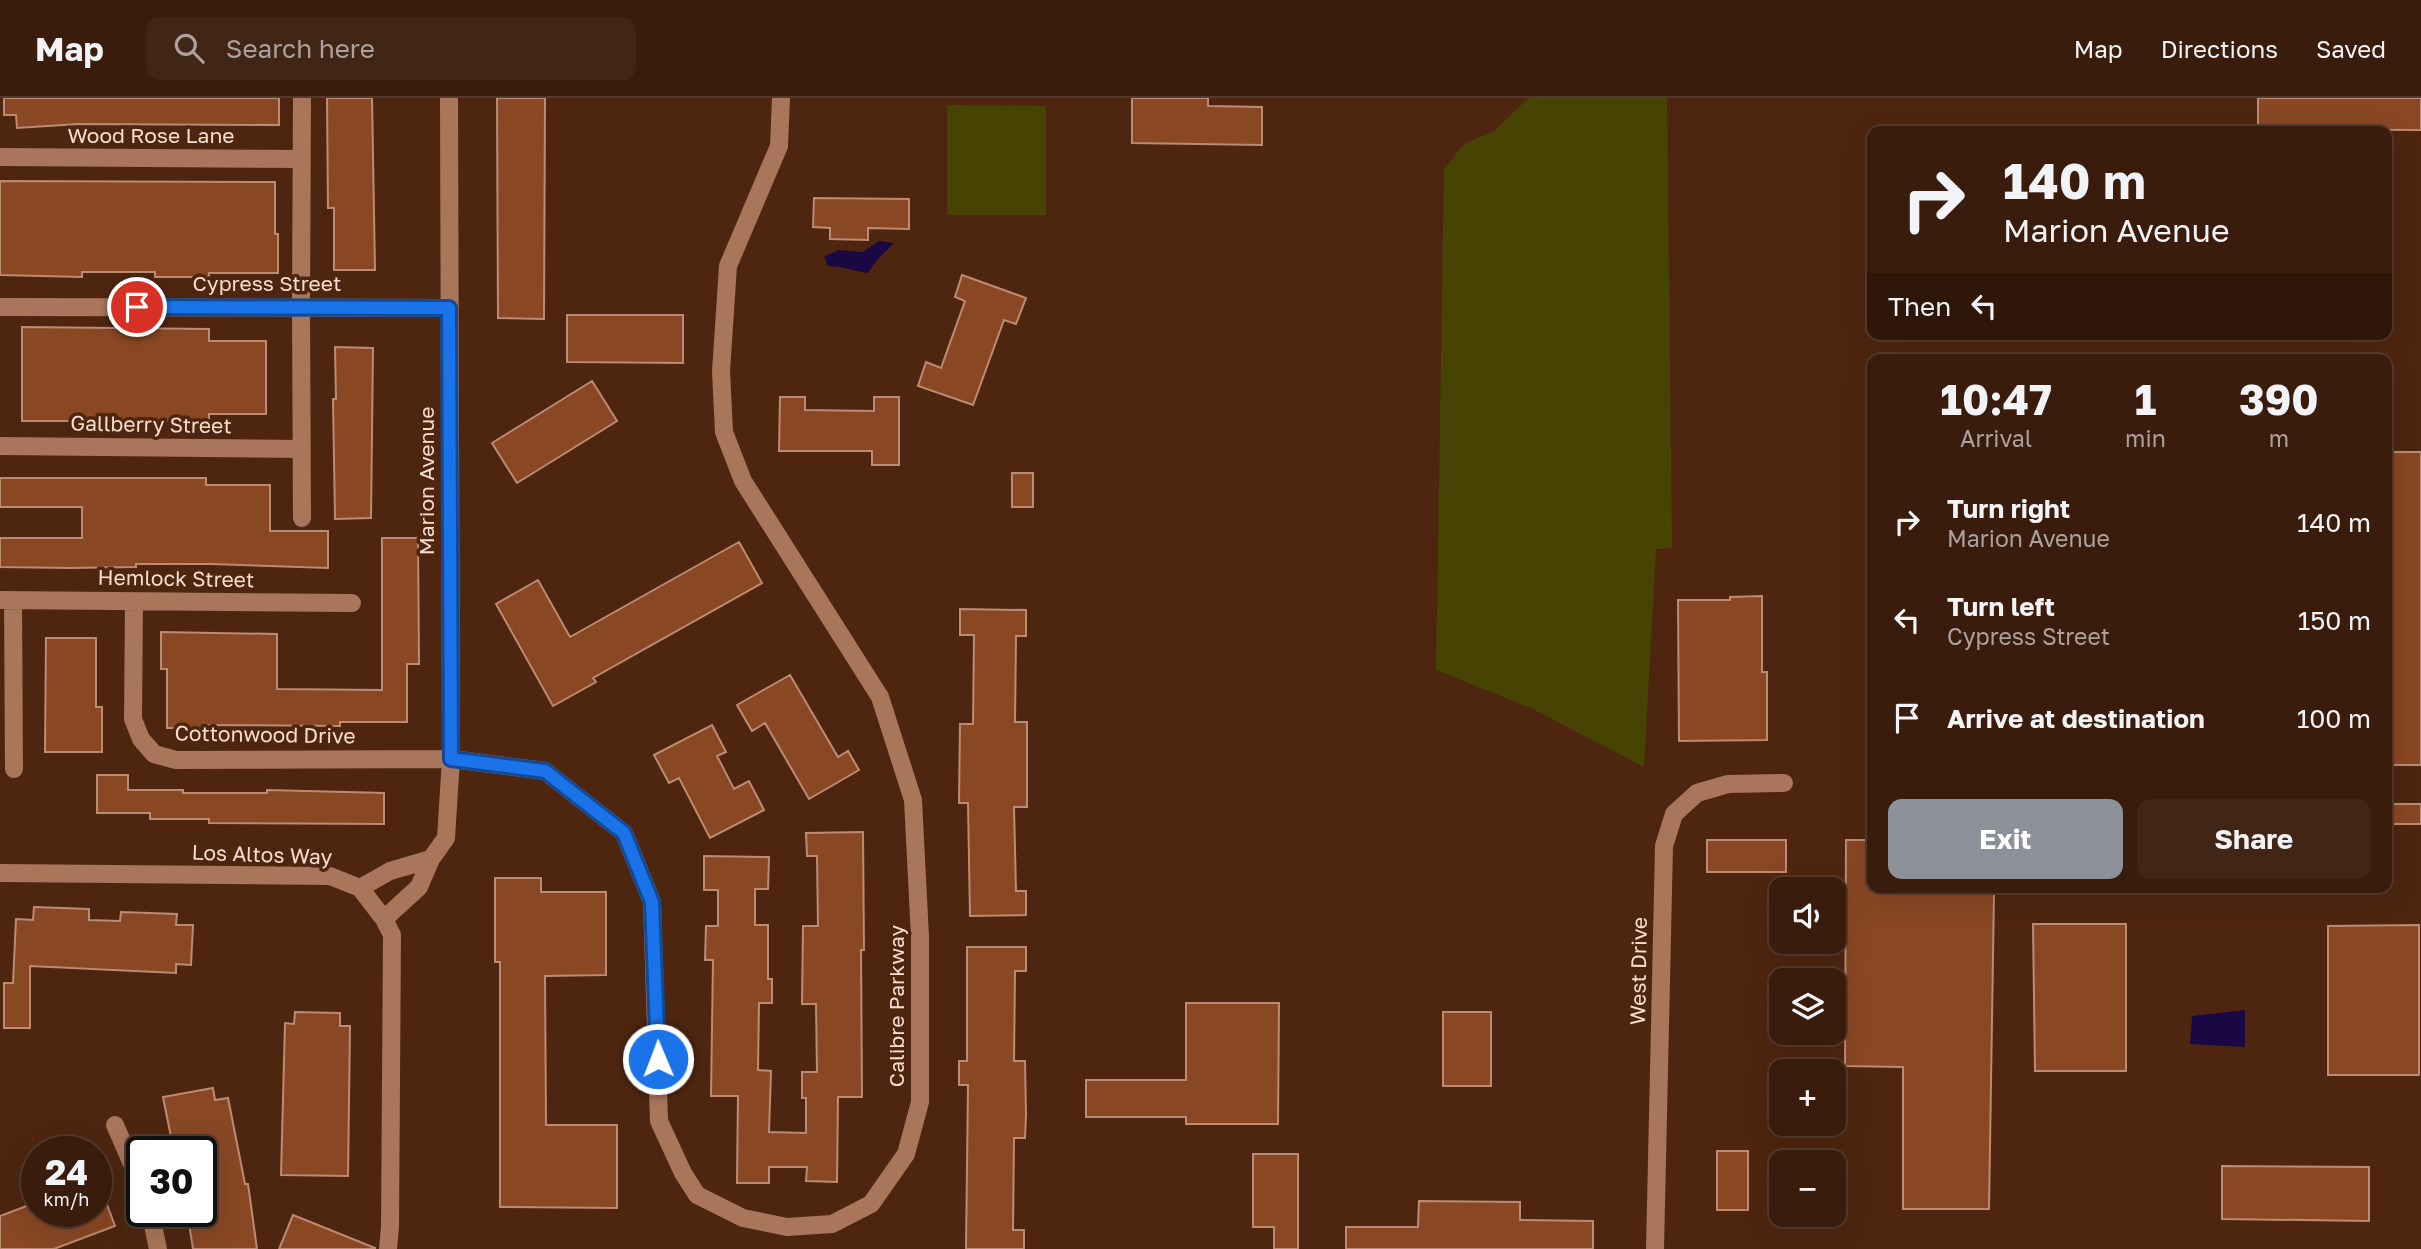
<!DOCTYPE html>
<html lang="en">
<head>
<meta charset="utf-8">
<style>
	body { margin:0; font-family:"Golos Text",sans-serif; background:#412515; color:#f1f3f6; height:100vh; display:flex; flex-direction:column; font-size:26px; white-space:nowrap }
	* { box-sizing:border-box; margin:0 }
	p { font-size:23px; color:#aba19d }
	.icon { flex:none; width:38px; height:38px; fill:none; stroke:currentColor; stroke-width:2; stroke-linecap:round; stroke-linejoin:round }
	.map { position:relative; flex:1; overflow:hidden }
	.details { position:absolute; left:1867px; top:256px; width:525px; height:539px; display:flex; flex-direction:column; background:#3a1c0c; border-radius:14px; box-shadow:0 7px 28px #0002,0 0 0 2px #543a2d }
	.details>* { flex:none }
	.hud { position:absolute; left:1867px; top:28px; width:525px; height:214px; border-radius:14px; box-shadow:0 7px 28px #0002,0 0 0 2px #543a2d; background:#3a1c0c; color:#f1f3f6; overflow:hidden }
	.tools { position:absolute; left:1769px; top:779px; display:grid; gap:14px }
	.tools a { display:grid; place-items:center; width:77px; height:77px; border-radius:14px; background:#3a1c0c; box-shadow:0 7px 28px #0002,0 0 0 2px #543a2d; font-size:35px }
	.speed { position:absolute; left:21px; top:1038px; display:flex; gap:14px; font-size:35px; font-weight:700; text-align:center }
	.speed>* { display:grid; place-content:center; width:91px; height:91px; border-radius:50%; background:#3a1c0c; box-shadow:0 7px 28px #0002,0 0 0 2px #543a2d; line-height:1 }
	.speed small { font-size:18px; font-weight:400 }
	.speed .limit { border:4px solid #111; border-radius:10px; background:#fff; color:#111 }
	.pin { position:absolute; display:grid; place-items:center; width:60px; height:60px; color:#fff; margin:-30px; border:4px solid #fff; border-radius:50%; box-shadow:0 2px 7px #0007 }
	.me { position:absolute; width:77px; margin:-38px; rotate:359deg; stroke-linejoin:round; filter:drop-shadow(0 0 5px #0008) }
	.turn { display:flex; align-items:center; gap:24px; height:147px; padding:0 21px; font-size:32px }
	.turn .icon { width:91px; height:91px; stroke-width:2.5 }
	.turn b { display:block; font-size:49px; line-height:60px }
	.then { display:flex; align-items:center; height:66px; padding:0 21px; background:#0003; gap:14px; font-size:26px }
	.eta { display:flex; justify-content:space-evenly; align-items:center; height:119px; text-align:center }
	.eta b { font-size:42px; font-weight:700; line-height:49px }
	.cta { display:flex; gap:14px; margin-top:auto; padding:14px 21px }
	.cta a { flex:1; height:80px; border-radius:14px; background:#8c9099; color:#fff; font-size:28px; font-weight:700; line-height:80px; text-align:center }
	.cta a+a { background:#412515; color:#f1f3f6 }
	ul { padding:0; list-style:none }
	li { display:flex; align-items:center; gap:21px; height:98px; padding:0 21px }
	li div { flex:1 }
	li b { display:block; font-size:26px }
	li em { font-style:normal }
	header { display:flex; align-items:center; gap:42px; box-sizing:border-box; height:98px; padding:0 35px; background:#3a1c0c; border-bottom:2px solid #543a2d }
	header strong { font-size:33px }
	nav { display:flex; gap:38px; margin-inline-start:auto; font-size:24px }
	.search { width:490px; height:63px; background:#412515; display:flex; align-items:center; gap:18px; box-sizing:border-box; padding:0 24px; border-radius:14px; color:#aba19d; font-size:26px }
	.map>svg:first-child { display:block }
	.green { fill:#474403 }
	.water { fill:#190843 }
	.building { fill:#894724; stroke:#bc8b73; stroke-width:2 }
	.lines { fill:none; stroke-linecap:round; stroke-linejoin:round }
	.minor { stroke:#a9755b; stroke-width:18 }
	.route-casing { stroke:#114b97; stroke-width:18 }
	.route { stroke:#1a73e8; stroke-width:12 }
	.labels { text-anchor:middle; stroke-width:7; stroke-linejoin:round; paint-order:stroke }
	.street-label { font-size:21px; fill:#f7dccf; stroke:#4e2610 }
</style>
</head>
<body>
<header>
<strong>Map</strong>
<div class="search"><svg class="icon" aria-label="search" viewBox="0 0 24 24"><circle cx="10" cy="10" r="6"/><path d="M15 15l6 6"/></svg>Search here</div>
<nav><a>Map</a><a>Directions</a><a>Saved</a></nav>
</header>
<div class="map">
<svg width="2421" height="1151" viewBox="0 0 2421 1151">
	<rect width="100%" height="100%" fill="#4e2610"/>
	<path class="green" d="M 1529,0 L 1667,0 L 1672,450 L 1656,451 L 1644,669 L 1533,611 L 1436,572 L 1444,72 L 1464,46 L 1494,33 Z
		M 947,7 L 1046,8 L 1046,117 L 947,117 Z"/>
	<path class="water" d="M 879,143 L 894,145 L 877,162 L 868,175 C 854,173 843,168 828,168 L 824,159 L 838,152 L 863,154 Z
		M 2245,912 L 2245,949 L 2190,946 L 2192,918 Z"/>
	<path class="building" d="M 4,0 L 279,0 L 279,27 L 79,26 L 17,30 L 16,17 L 4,17 Z
		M 327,0 L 372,0 L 375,172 L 334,172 L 334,110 L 328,110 Z
		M 497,0 L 545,0 L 544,221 L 498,220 Z
		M 1132,0 L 1208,0 L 1208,8 L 1262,9 L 1262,47 L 1132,45 Z
		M 2258,0 L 2421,0 L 2421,32 L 2258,31 Z
		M 0,83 L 275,84 L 275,136 L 278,136 L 278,175 L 209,175 L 209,179 L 155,179 L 155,174 L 82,174 L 82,179 L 0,177 Z
		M 814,100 L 909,101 L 909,131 L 868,130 L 868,142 L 830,141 L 830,130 L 813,129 Z
		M 962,177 L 1026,200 L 1016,226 L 1004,222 L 973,307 L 918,288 L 926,264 L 941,270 L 965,203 L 955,199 Z
		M 567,217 L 683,217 L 683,265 L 567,264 Z
		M 22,229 L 209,231 L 209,243 L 266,243 L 266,316 L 209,316 L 209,323 L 22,323 Z
		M 335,249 L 373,250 L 371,420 L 335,421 L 333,301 L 336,301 Z
		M 592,283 L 617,323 L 517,385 L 492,345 Z
		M 780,299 L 805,299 L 805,312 L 874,313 L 874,299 L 899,299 L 899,367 L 872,367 L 872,353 L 779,353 Z
		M 2387,354 L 2421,354 L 2421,667 L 2387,667 Z
		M 1012,375 L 1033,375 L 1033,409 L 1012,409 Z
		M 0,380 L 206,380 L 206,387 L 270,387 L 270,433 L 328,433 L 328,470 L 211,466 L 136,466 L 136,469 L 69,470 L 0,469 L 0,440 L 82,440 L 82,409 L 0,409 Z
		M 382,440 L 418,440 L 419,566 L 407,566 L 407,624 L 340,624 L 340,628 L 207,627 L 207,630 L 167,630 L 167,571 L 161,571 L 161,534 L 277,536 L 277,591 L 382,592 Z
		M 739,444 L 762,485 L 593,580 L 596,584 L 553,608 L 496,506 L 538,482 L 570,539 Z
		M 1762,498 L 1762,574 L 1767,574 L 1767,642 L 1679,643 L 1678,502 L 1730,502 L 1730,499 Z
		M 960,511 L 1026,512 L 1026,538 L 1016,538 L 1015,624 L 1027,624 L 1027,709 L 1014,709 L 1016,793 L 1026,793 L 1026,817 L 970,818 L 968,705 L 959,705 L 960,626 L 973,626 L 974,537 L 960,537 Z
		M 46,540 L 96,540 L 96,609 L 102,609 L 102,654 L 45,654 Z
		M 790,577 L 838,659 L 848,653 L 859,672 L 809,701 L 765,625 L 752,633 L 737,607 Z
		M 712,627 L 726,654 L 717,658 L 734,691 L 749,683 L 764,712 L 710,740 L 679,680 L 669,685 L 654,657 Z
		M 97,677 L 128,677 L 128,692 L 183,692 L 183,695 L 267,695 L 267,692 L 384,695 L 384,726 L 209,725 L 209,721 L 150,721 L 150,715 L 97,715 Z
		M 2387,706 L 2421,706 L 2421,726 L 2387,726 Z
		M 863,734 L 864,852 L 861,852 L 862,999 L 838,999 L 837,1084 L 806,1083 L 807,1069 L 769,1069 L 769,1085 L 737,1085 L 738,998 L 711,998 L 713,862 L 705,862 L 706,828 L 718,828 L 718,792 L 704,792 L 704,758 L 769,759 L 768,791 L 755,791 L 755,827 L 768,827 L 768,881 L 772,881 L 772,905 L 759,905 L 758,972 L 771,973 L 769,1034 L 806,1035 L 806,1000 L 802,1000 L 802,974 L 817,974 L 816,906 L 802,906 L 803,828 L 818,828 L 817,758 L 807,758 L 806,735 Z
		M 1707,742 L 1786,742 L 1786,774 L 1707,774 Z
		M 1846,742 L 1872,742 L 1872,789 L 1889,789 L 1889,795 L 1994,795 L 1989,1111 L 1903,1111 L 1903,969 L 1845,968 Z
		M 495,780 L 541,780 L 541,794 L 606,794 L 606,877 L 545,878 L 546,1027 L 617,1027 L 617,1110 L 500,1109 L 500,864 L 495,864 Z
		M 34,809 L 89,811 L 89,822 L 120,823 L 121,814 L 177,816 L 176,827 L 193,827 L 191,867 L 176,866 L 176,875 L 30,868 L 30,930 L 4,930 L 4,885 L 13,885 L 16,821 L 33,822 Z
		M 2033,826 L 2126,826 L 2126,973 L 2035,973 Z
		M 2419,827 L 2419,977 L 2328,977 L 2328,828 Z
		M 967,849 L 1026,849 L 1026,873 L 1015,873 L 1014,963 L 1025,963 L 1026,1017 L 1025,1040 L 1014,1040 L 1013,1132 L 1024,1132 L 1024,1151 L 966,1151 L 968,987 L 959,987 L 959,963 L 967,963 Z
		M 1186,905 L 1279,905 L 1278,1026 L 1186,1026 L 1186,1019 L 1086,1019 L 1086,982 L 1186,982 Z
		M 295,914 L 340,915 L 340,928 L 350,928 L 348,1078 L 281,1077 L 285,925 L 294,926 Z
		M 1443,914 L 1491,914 L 1491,988 L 1443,988 Z
		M 213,990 L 215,1002 L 228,1000 L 245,1086 L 248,1086 L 257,1151 L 193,1151 L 187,1113 L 201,1113 L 201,1054 L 174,1054 L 163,999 Z
		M 1717,1053 L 1748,1053 L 1748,1112 L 1717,1112 Z
		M 1253,1056 L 1298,1056 L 1298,1151 L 1274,1151 L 1274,1129 L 1253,1129 Z
		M 2222,1068 L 2369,1069 L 2369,1123 L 2222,1121 Z
		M 98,1083 L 115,1128 L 54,1151 L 0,1151 L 0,1118 L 37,1104 L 37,1113 L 96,1113 Z
		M 1419,1103 L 1520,1104 L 1520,1122 L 1593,1123 L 1593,1151 L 1346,1151 L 1346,1129 L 1418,1129 Z
		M 293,1117 L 375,1150 L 375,1151 L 279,1151 Z"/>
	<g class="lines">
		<path class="minor" d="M 0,59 L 302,61
			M 0,209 L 449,210
			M 0,348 L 302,351
			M 302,420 L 301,209 L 302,0
			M 0,502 L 352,505
			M 13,502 L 14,671
			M 134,503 L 133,621 L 141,641 L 154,656 L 176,662 L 451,661 L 545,673 L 624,735 L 652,804 L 659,1023 L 683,1075 L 697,1097 L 743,1120 L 787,1129 L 832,1126 L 871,1106 L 906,1056 L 920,1004 L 920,839 L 913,702 L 880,599 L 743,383 L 724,334 L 721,273 L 728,168 L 779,48 L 781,0
			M 0,775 L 330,778 L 360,790 L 384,821 L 392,837 L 390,1129 L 388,1151
			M 360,790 L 390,773 L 431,761
			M 384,821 L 419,789 L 431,761 L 446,740 L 451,661 L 449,0
			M 115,1027 L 142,1089
			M 150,1113 L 158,1151
			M 1655,1151 L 1664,748 L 1674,716 L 1697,695 L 1728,686 L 1784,685"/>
	</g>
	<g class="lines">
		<g class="route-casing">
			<path id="route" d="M 137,209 L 449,210 L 451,661 L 545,673 L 624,735 L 652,804 L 658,961"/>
		</g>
		<use href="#route" class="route"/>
	</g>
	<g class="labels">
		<g class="street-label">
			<text x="151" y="45">Wood Rose Lane</text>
			<text x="267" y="193">Cypress Street</text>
			<text transform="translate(151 327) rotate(1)" y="7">Gallberry Street</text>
			<text transform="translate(427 383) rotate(-90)" y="7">Marion Avenue</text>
			<text transform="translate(176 481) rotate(1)" y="7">Hemlock Street</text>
			<text transform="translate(265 637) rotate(1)" y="7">Cottonwood Drive</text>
			<text transform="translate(262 757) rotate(2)" y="7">Los Altos Way</text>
			<text transform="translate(1639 873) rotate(-89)" y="7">West Drive</text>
			<text transform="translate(897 908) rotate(-90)" y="7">Calibre Parkway</text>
		</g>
	</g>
</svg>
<div class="tools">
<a><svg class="icon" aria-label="sound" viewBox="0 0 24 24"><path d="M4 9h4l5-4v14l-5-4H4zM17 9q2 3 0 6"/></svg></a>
<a><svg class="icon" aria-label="layers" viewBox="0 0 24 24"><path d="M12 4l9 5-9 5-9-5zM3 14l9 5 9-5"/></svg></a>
<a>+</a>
<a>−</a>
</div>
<div class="speed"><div>24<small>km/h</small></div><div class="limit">30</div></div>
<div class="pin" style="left:137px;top:209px;background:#d93025"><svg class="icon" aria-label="arrive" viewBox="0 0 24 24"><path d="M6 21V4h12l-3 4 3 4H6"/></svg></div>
<svg class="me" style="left:658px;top:961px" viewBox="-20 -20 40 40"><circle r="17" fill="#1a73e8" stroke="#fff" stroke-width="3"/><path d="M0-11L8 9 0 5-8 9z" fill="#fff"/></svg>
<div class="hud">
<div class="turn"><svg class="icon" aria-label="right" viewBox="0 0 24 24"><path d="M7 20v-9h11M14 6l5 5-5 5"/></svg><div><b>140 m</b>Marion Avenue</div></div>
<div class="then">Then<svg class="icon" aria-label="left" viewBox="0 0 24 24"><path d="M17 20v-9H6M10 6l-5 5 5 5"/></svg></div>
</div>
<section class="details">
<div class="eta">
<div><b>10:47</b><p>Arrival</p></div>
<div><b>1</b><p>min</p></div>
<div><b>390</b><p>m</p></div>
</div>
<ul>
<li><svg class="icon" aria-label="right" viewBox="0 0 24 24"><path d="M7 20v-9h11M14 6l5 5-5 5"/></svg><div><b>Turn right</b><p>Marion Avenue</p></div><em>140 m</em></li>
<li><svg class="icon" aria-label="left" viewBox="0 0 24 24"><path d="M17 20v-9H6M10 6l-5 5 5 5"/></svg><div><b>Turn left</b><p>Cypress Street</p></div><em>150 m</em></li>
<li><svg class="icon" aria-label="arrive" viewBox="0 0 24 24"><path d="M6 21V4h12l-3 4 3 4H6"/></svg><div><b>Arrive at destination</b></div><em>100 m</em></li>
</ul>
<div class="cta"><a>Exit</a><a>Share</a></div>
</section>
</div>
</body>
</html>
